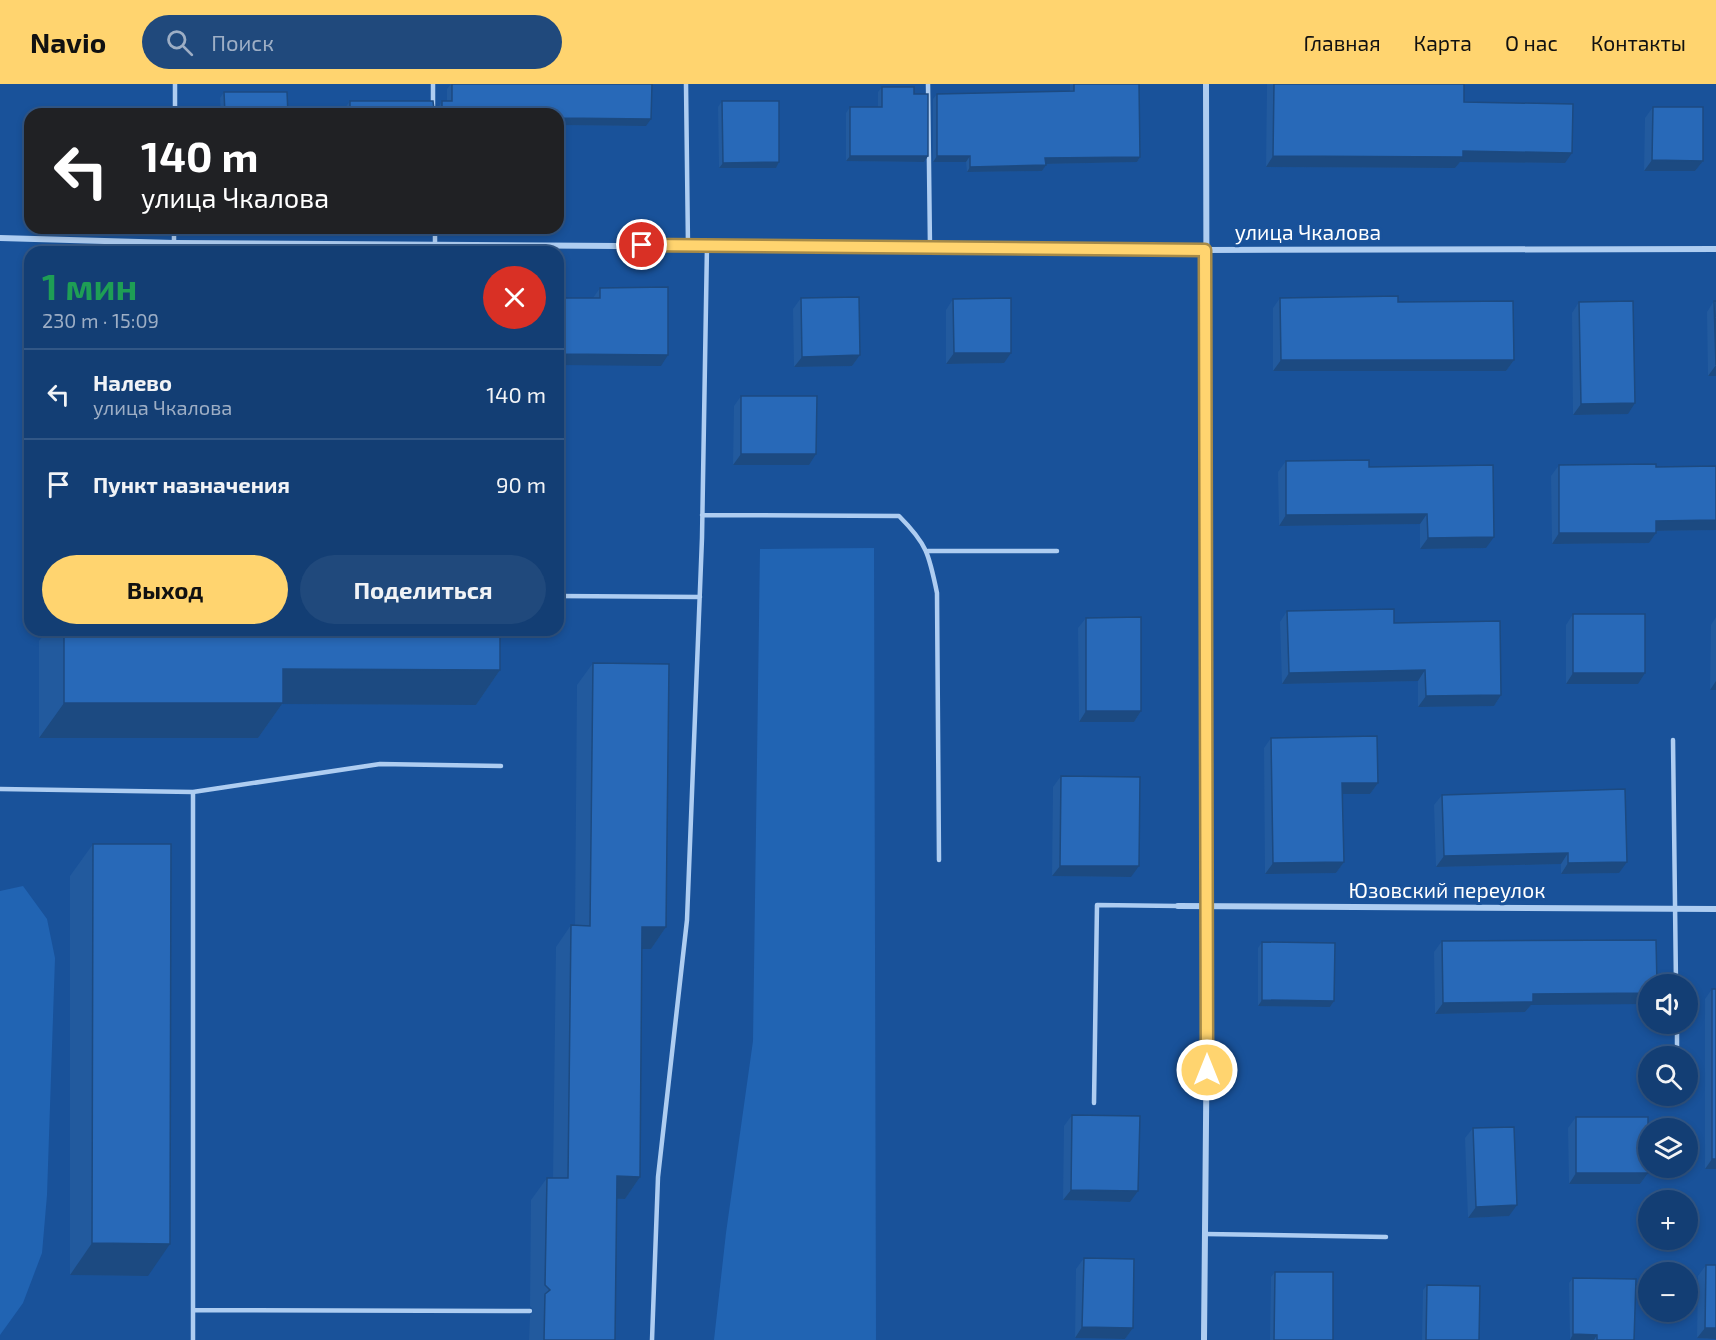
<!DOCTYPE html>
<html lang="ru">
<head>
<meta charset="utf-8">
<style>
	body { margin:0; font-family:"Exo 2",sans-serif; background:#20497c; color:#f1f3f6; height:100vh; display:flex; flex-direction:column; font-size:22px; white-space:nowrap }
	* { box-sizing:border-box; margin:0 }
	p { font-size:20px; color:#9daec5 }
	.icon { flex:none; width:33px; height:33px; fill:none; stroke:currentColor; stroke-width:2; stroke-linecap:round; stroke-linejoin:round }
	.map { position:relative; flex:1; overflow:hidden }
	.side { position:absolute; left:24px; top:162px; width:540px; height:390px; display:flex; flex-direction:column; background:#133e74; border-radius:18px; box-shadow:0 3px 9px #0003,0 0 0 2px #325786 }
	.side>* { flex:none }
	.guide { position:absolute; left:24px; top:24px; width:540px; height:126px; border-radius:18px; box-shadow:0 3px 9px #0003,0 0 0 2px #325786; background:#202124; color:#fff; overflow:hidden }
	.fabs { position:absolute; left:1638px; top:890px; display:grid; gap:12px }
	.fabs a { display:grid; place-items:center; width:60px; height:60px; border-radius:50%; background:#133e74; box-shadow:0 3px 9px #0003,0 0 0 2px #325786; font-size:30px }
	.pin { position:absolute; display:grid; place-items:center; width:51px; height:51px; color:#fff; margin:-26px; border:3px solid #fff; border-radius:50%; box-shadow:0 2px 6px #0007 }
	.me { position:absolute; width:66px; margin:-33px; rotate:0deg; stroke-linejoin:round; filter:drop-shadow(0 0 4px #0008) }
	.turn { display:flex; align-items:center; gap:21px; height:126px; padding:0 18px; font-size:27px }
	.turn .icon { width:78px; height:78px; stroke-width:2.5 }
	.turn b { display:block; font-size:42px; line-height:51px }
	.round { display:grid; place-items:center; flex:none; width:63px; height:63px; border-radius:32px; background:#20497c }
	.headline { display:flex; align-items:center; justify-content:space-between; height:102px; padding:0 18px }
	h1 { font-size:36px; font-weight:700; line-height:45px; color:#1e9e55 }
	.button { display:flex; gap:12px; margin-top:auto; padding:12px 18px }
	.button a { flex:1; height:69px; border-radius:36px; background:#ffd46f; color:#111; font-size:24px; font-weight:700; line-height:69px; text-align:center }
	.button a+a { background:#20497c; color:#f1f3f6 }
	ul { padding:0; list-style:none }
	li { display:flex; align-items:center; gap:18px; height:90px; padding:0 18px; border-top:2px solid #325786 }
	li div { flex:1 }
	li b { display:block; font-size:22px }
	li em { font-style:normal }
	header { display:flex; align-items:center; gap:36px; box-sizing:border-box; height:84px; padding:0 30px; background:#ffd46f; color:#111 }
	header strong { font-size:28px }
	nav { display:flex; gap:33px; margin-inline-start:auto; font-size:21px }
	.search { width:420px; height:54px; background:#20497c; display:flex; align-items:center; gap:15px; box-sizing:border-box; padding:0 21px; border-radius:33px; color:#9daec5; font-size:22px }
	.map>svg:first-child { display:block }
	.green { fill:#2164b3 }
	.lines { fill:none; stroke-linecap:round; stroke-linejoin:round }
	.service { stroke:#aecdf1; stroke-width:4.5 }
	.minor { stroke:#aecdf1; stroke-width:6 }
	.wall { fill:#225a9e }
	.shaded-wall { fill:#1c4a81 }
	.building { fill:#2869b8; stroke:#1c4a81; stroke-width:1.5 }
	.route-casing { stroke:#a68a48; stroke-width:15 }
	.route { stroke:#ffd46f; stroke-width:10 }
	.labels { text-anchor:middle; stroke-width:6; stroke-linejoin:round; paint-order:stroke }
	.street-label { font-size:21px; fill:#fff; stroke:#19529a }
</style>
</head>
<body>
<header>
<strong>Navio</strong>
<div class="search"><svg class="icon" aria-label="search" viewBox="0 0 24 24"><circle cx="10" cy="10" r="6"/><path d="M15 15l6 6"/></svg>Поиск</div>
<nav><a>Главная</a><a>Карта</a><a>О нас</a><a>Контакты</a></nav>
</header>
<div class="map">
<svg width="1716" height="1256" viewBox="0 0 1716 1256">
	<rect width="100%" height="100%" fill="#19529a"/>
	<path class="green" d="M 874,464 L 876,1256 L 714,1256 L 726,1149 L 753,957 L 760,465 Z
		M 23,802 L 47,835 L 55,874 L 47,1111 L 42,1169 L 23,1219 L 0,1251 L 0,807 Z"/>
	<g class="lines">
		<path class="service" d="M 433,0 L 433,30
			M 686,0 L 688,162
			M 928,0 L 930,163
			M 175,30 L 175,0
			M 435,144 L 435,159
			M 174,159 L 174,144
			M 702,431 L 899,432 C 927,460 929,470 937,509 L 939,776
			M 928,467 L 1057,467
			M 558,512 L 700,513
			M 1673,656 L 1676,900
			M 0,705 L 193,708 L 380,680 L 501,682
			M 1677,939 L 1677,972
			M 1094,1019 L 1097,821 L 1178,822
			M 1205,1150 L 1386,1153
			M 193,1226 L 530,1227
			M 193,1256 L 193,708
			M 652,1256 L 658,1093 L 687,836 L 702,454 L 707,162"/>
		<path class="minor" d="M 0,154 L 174,159 L 1205,166 L 1716,165
			M 1178,822 L 1716,825
			M 1204,1256 L 1208,822 L 1206,0"/>
	</g>
	<path class="wall" d="M 451,0 L 652,0 L 646,42 L 558,41 L 558,30 L 345,30 L 345,24 L 350,17 L 434,25 L 437,27 L 438,24 L 442,17 L 447,17 L 447,5 Z
		M 1070,0 L 1139,0 L 1140,73 L 1137,78 L 1046,80 L 1042,87 L 967,88 L 966,78 L 933,78 L 933,15 L 937,10 L 1070,7 Z
		M 1267,0 L 1464,0 L 1464,18 L 1565,79 L 1460,78 L 1455,84 L 1266,83 Z
		M 882,3 L 914,10 L 928,72 L 924,78 L 846,77 L 846,29 L 850,23 L 878,23 L 878,8 Z
		M 224,8 L 288,30 L 221,30 L 220,14 Z
		M 722,17 L 779,78 L 776,84 L 719,84 L 718,23 Z
		M 1653,23 L 1703,77 L 1695,87 L 1644,87 L 1645,34 Z
		M 600,204 L 661,282 L 593,214 Z
		M 801,214 L 860,271 L 852,282 L 794,283 L 793,225 Z
		M 1280,214 L 1398,218 L 1514,276 L 1506,287 L 1273,287 L 1273,224 Z
		M 953,215 L 1004,279 L 946,280 L 946,226 Z
		M 1714,217 L 1716,217 L 1716,292 L 1708,292 L 1707,228 Z
		M 1579,218 L 1628,330 L 1573,331 L 1572,229 Z
		M 741,312 L 809,381 L 733,381 L 734,322 Z
		M 1286,377 L 1369,383 L 1486,464 L 1420,465 L 1420,440 L 1279,442 L 1278,388 Z
		M 1559,381 L 1716,446 L 1656,447 L 1656,449 L 1649,459 L 1552,460 L 1551,392 Z
		M 1287,527 L 1394,539 L 1501,611 L 1494,622 L 1418,623 L 1418,597 L 1282,600 L 1280,538 Z
		M 1573,530 L 1638,600 L 1566,600 L 1566,541 Z
		M 1716,533 L 1716,606 L 1710,606 L 1711,541 Z
		M 1086,534 L 1141,627 L 1134,638 L 1079,638 L 1078,544 Z
		M 47,546 L 500,546 L 500,586 L 476,621 L 282,620 L 258,654 L 39,654 L 39,557 Z
		M 593,579 L 666,843 L 651,865 L 642,865 L 640,1093 L 625,1115 L 617,1114 L 615,1256 L 529,1256 L 530,1232 L 533,1226 L 530,1222 L 531,1116 L 547,1094 L 553,1094 L 556,863 L 571,841 L 575,841 L 577,601 Z
		M 1271,654 L 1378,699 L 1370,710 L 1343,710 L 1344,778 L 1336,789 L 1265,790 L 1264,664 Z
		M 1061,692 L 1131,793 L 1052,792 L 1053,703 Z
		M 1442,711 L 1619,789 L 1561,790 L 1561,780 L 1436,783 L 1434,721 Z
		M 93,760 L 148,1192 L 70,1191 L 70,792 Z
		M 1442,857 L 1531,921 L 1525,928 L 1435,930 L 1434,868 Z
		M 1262,858 L 1334,917 L 1330,923 L 1258,922 L 1258,864 Z
		M 1712,905 L 1716,1085 L 1705,1085 L 1705,915 Z
		M 1072,1031 L 1130,1118 L 1063,1116 L 1064,1042 Z
		M 1576,1033 L 1648,1089 L 1640,1100 L 1569,1100 L 1568,1044 Z
		M 1473,1044 L 1509,1132 L 1468,1134 L 1465,1054 Z
		M 1084,1174 L 1133,1244 L 1125,1255 L 1075,1254 L 1076,1185 Z
		M 1706,1181 L 1716,1182 L 1716,1255 L 1697,1254 L 1698,1192 Z
		M 1275,1188 L 1333,1256 L 1270,1256 L 1271,1193 Z
		M 1573,1194 L 1634,1256 L 1570,1256 L 1569,1199 Z
		M 1427,1201 L 1479,1256 L 1422,1256 L 1423,1206 Z"/>
	<path class="shaded-wall" d="M 558,34 L 651,35 L 646,42 L 558,41 Z
		M 1463,67 L 1572,69 L 1565,79 L 1460,78 L 1455,84 L 1266,83 L 1273,72 Z
		M 850,72 L 928,72 L 924,78 L 846,77 Z
		M 937,72 L 970,72 L 966,78 L 933,78 Z
		M 1140,73 L 1137,78 L 1042,80 L 1045,74 Z
		M 1652,76 L 1703,77 L 1695,87 L 1644,87 Z
		M 779,78 L 776,84 L 719,84 L 723,79 Z
		M 1046,81 L 1042,87 L 967,88 L 970,83 Z
		M 954,269 L 1011,269 L 1004,279 L 946,280 Z
		M 558,270 L 668,271 L 661,282 L 558,281 Z
		M 860,271 L 852,282 L 794,283 L 802,273 Z
		M 1281,276 L 1514,276 L 1506,287 L 1273,287 Z
		M 1716,281 L 1716,292 L 1708,292 Z
		M 1635,319 L 1628,330 L 1573,331 L 1581,320 Z
		M 741,370 L 816,370 L 809,381 L 733,381 Z
		M 1427,430 L 1420,440 L 1279,442 L 1286,431 Z
		M 1716,436 L 1716,446 L 1648,447 L 1656,437 Z
		M 1559,449 L 1656,449 L 1649,459 L 1552,460 Z
		M 1494,453 L 1486,464 L 1420,465 L 1428,454 Z
		M 283,585 L 500,586 L 476,621 L 282,620 L 258,654 L 39,654 L 64,619 Z
		M 1425,586 L 1418,597 L 1282,600 L 1289,589 Z
		M 1573,589 L 1645,589 L 1638,600 L 1566,600 Z
		M 1716,597 L 1716,606 L 1710,606 Z
		M 1501,611 L 1494,622 L 1418,623 L 1426,612 Z
		M 1086,627 L 1141,627 L 1134,638 L 1079,638 Z
		M 1342,699 L 1378,699 L 1370,710 L 1335,710 Z
		M 1568,769 L 1561,780 L 1436,783 L 1444,772 Z
		M 1344,778 L 1336,789 L 1265,790 L 1273,779 Z
		M 1627,778 L 1619,789 L 1561,790 L 1568,779 Z
		M 1060,782 L 1139,782 L 1131,793 L 1052,792 Z
		M 642,843 L 666,843 L 651,865 L 627,865 Z
		M 1648,909 L 1648,920 L 1531,921 L 1525,928 L 1435,930 L 1443,919 L 1533,910 Z
		M 1262,916 L 1334,917 L 1330,923 L 1258,922 Z
		M 1712,1075 L 1716,1075 L 1716,1085 L 1705,1085 Z
		M 1576,1089 L 1648,1089 L 1640,1100 L 1569,1100 Z
		M 617,1092 L 640,1093 L 625,1115 L 602,1114 Z
		M 1071,1106 L 1138,1107 L 1130,1118 L 1063,1116 Z
		M 1517,1121 L 1509,1132 L 1468,1134 L 1476,1123 Z
		M 92,1159 L 170,1160 L 148,1192 L 70,1191 Z
		M 1082,1243 L 1133,1244 L 1125,1255 L 1075,1254 Z
		M 1705,1244 L 1716,1244 L 1716,1255 L 1697,1254 Z
		M 1573,1250 L 1597,1251 L 1594,1256 L 1570,1256 Z"/>
	<path class="building" d="M 452,0 L 652,0 L 651,35 L 558,34 L 558,30 L 350,30 L 350,17 L 433,17 L 434,25 L 438,27 L 442,25 L 442,17 L 452,17 Z
		M 1074,0 L 1139,0 L 1140,73 L 1045,74 L 1046,81 L 970,83 L 970,72 L 937,72 L 937,10 L 1074,7 Z
		M 1274,0 L 1464,0 L 1464,18 L 1573,20 L 1572,69 L 1463,67 L 1463,73 L 1273,72 Z
		M 882,3 L 914,3 L 914,10 L 928,10 L 928,72 L 850,72 L 850,23 L 882,23 Z
		M 224,8 L 287,8 L 288,30 L 225,30 Z
		M 722,17 L 779,17 L 779,78 L 723,79 Z
		M 1653,23 L 1703,23 L 1703,77 L 1652,76 Z
		M 668,203 L 668,271 L 558,270 L 558,214 L 600,214 L 600,204 Z
		M 1398,212 L 1398,218 L 1513,217 L 1514,276 L 1281,276 L 1280,214 Z
		M 859,213 L 860,271 L 802,273 L 801,214 Z
		M 1011,214 L 1011,269 L 954,269 L 953,215 Z
		M 1633,217 L 1635,319 L 1581,320 L 1579,218 Z
		M 1714,217 L 1716,217 L 1716,281 Z
		M 741,312 L 817,312 L 816,370 L 741,370 Z
		M 1369,376 L 1369,383 L 1493,381 L 1494,453 L 1428,454 L 1427,430 L 1286,431 L 1286,377 Z
		M 1656,380 L 1656,383 L 1716,382 L 1716,436 L 1656,437 L 1656,449 L 1559,449 L 1559,381 Z
		M 1394,525 L 1394,539 L 1500,537 L 1501,611 L 1426,612 L 1425,586 L 1289,589 L 1287,527 Z
		M 1573,530 L 1645,530 L 1645,589 L 1573,589 Z
		M 1141,533 L 1141,627 L 1086,627 L 1086,534 Z
		M 64,546 L 500,546 L 500,586 L 283,585 L 283,619 L 64,619 Z
		M 593,579 L 669,580 L 666,843 L 642,843 L 640,1093 L 617,1092 L 615,1256 L 544,1256 L 545,1210 L 550,1206 L 545,1201 L 547,1094 L 568,1094 L 571,841 L 590,842 Z
		M 1377,652 L 1378,699 L 1342,699 L 1344,778 L 1273,779 L 1271,654 Z
		M 1061,692 L 1140,693 L 1139,782 L 1060,782 Z
		M 1625,705 L 1627,778 L 1568,779 L 1568,769 L 1444,772 L 1442,711 Z
		M 93,760 L 171,760 L 170,1160 L 92,1159 Z
		M 1656,856 L 1657,900 L 1648,900 L 1648,909 L 1533,910 L 1533,918 L 1443,919 L 1442,857 Z
		M 1262,858 L 1335,859 L 1334,917 L 1262,916 Z
		M 1712,905 L 1716,905 L 1716,1075 L 1712,1075 Z
		M 1072,1031 L 1140,1032 L 1138,1107 L 1071,1106 Z
		M 1576,1033 L 1648,1033 L 1648,1089 L 1576,1089 Z
		M 1514,1043 L 1517,1121 L 1476,1123 L 1473,1044 Z
		M 1084,1174 L 1134,1175 L 1133,1244 L 1082,1243 Z
		M 1706,1181 L 1716,1181 L 1716,1244 L 1705,1244 Z
		M 1275,1188 L 1333,1188 L 1333,1256 L 1274,1256 Z
		M 1573,1194 L 1636,1195 L 1634,1256 L 1597,1256 L 1597,1251 L 1573,1250 Z
		M 1427,1201 L 1480,1202 L 1479,1256 L 1426,1256 Z"/>
	<g class="lines">
		<g class="route-casing">
			<path id="route" d="M 642,161 L 1205,166 L 1207,986"/>
		</g>
		<use href="#route" class="route"/>
	</g>
	<g class="labels">
		<g class="street-label">
			<text x="1308" y="156">улица Чкалова</text>
			<text x="1447" y="814">Юзовский переулок</text>
		</g>
	</g>
</svg>
<div class="fabs">
<a><svg class="icon" aria-label="sound" viewBox="0 0 24 24"><path d="M4 9h4l5-4v14l-5-4H4zM17 9q2 3 0 6"/></svg></a>
<a><svg class="icon" aria-label="search" viewBox="0 0 24 24"><circle cx="10" cy="10" r="6"/><path d="M15 15l6 6"/></svg></a>
<a><svg class="icon" aria-label="layers" viewBox="0 0 24 24"><path d="M12 4l9 5-9 5-9-5zM3 14l9 5 9-5"/></svg></a>
<a>+</a>
<a>−</a>
</div>
<div class="pin" style="left:642px;top:161px;background:#d93025"><svg class="icon" aria-label="arrive" viewBox="0 0 24 24"><path d="M6 21V4h12l-3 4 3 4H6"/></svg></div>
<svg class="me" style="left:1207px;top:986px" viewBox="-20 -20 40 40"><circle r="17" fill="#ffd46f" stroke="#fff" stroke-width="3"/><path d="M0-11L8 9 0 5-8 9z" fill="#fff"/></svg>
<div class="guide">
<div class="turn"><svg class="icon" aria-label="left" viewBox="0 0 24 24"><path d="M17 20v-9H6M10 6l-5 5 5 5"/></svg><div><b>140 m</b>улица Чкалова</div></div>
</div>
<section class="side">
<div class="headline"><div><h1>1 мин</h1><p>230 m · 15:09</p></div><a class="round" style="background:#d93025;color:#fff"><svg class="icon" aria-label="close" viewBox="0 0 24 24"><path d="M6 6l12 12M18 6L6 18"/></svg></a></div>
<ul>
<li><svg class="icon" aria-label="left" viewBox="0 0 24 24"><path d="M17 20v-9H6M10 6l-5 5 5 5"/></svg><div><b>Налево</b><p>улица Чкалова</p></div><em>140 m</em></li>
<li><svg class="icon" aria-label="arrive" viewBox="0 0 24 24"><path d="M6 21V4h12l-3 4 3 4H6"/></svg><div><b>Пункт назначения</b></div><em>90 m</em></li>
</ul>
<div class="button"><a>Выход</a><a>Поделиться</a></div>
</section>
</div>
</body>
</html>
